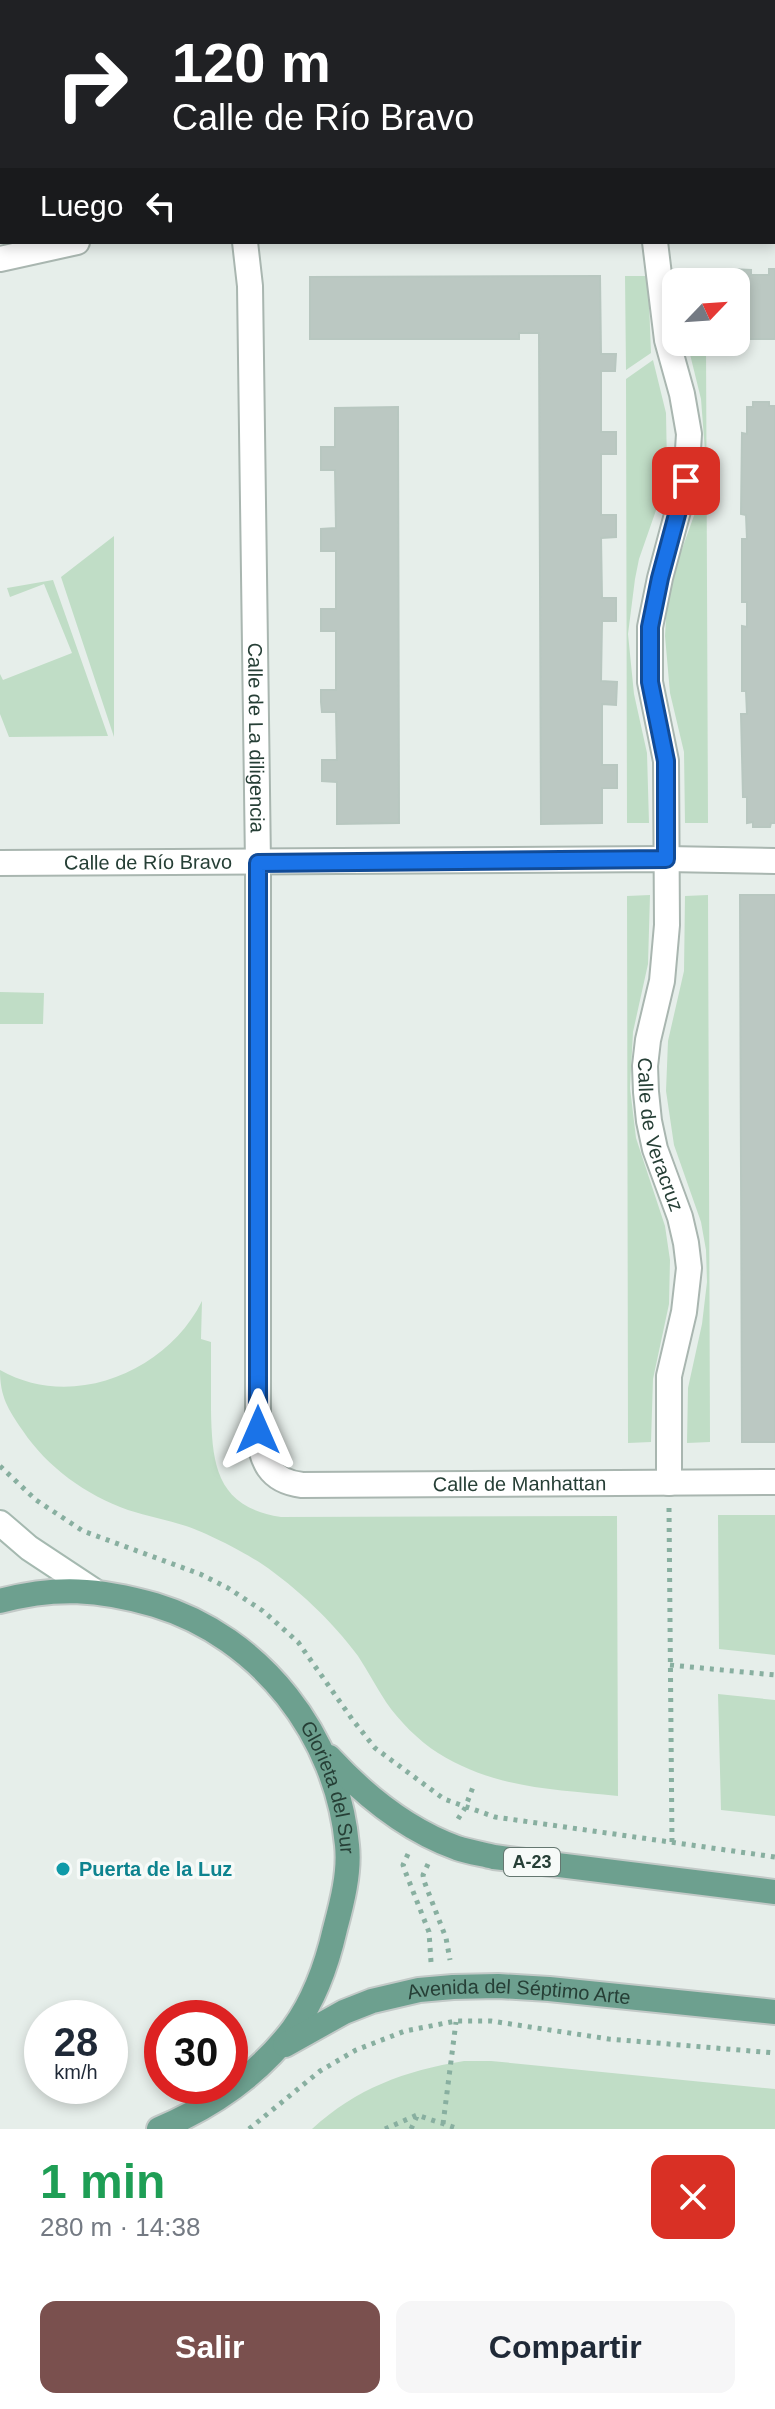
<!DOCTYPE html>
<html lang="es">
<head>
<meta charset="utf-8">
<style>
	body { margin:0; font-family:Arial,sans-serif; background:#f6f6f7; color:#1f2937; height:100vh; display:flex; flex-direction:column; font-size:30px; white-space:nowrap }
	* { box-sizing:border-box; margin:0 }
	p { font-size:26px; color:#747a83 }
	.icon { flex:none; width:44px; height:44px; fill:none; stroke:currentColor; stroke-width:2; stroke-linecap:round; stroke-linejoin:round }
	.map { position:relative; height:2129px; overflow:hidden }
	.drawer { display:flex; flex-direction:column; background:#fff; flex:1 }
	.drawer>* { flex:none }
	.top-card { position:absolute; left:0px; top:0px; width:776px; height:244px; box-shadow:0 4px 12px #0003; background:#202124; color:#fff; overflow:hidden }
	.needle { width:52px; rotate:65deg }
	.fabs { position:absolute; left:662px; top:268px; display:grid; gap:16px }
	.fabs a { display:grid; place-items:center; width:88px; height:88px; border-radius:16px; background:#fff; box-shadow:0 4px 12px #0003; font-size:40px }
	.speed { position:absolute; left:24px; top:2000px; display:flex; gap:16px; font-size:40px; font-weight:700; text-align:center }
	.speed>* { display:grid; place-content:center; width:104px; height:104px; border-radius:50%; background:#fff; box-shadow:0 4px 12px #0003; line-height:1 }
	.speed small { font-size:20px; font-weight:400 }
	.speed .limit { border:12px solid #d22; background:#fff; color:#111 }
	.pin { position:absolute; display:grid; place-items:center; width:68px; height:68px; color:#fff; margin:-34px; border-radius:16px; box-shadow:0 4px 12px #0006 }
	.me { position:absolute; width:88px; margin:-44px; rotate:0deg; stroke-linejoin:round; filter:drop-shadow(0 0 6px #0008) }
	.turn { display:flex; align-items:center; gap:28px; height:168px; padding:0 40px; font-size:36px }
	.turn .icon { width:104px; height:104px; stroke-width:2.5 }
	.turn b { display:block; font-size:56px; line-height:68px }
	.then { display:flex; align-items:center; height:76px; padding:0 40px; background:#0003; gap:16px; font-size:30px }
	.round { display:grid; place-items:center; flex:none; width:84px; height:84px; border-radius:16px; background:#f6f6f7 }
	.head { display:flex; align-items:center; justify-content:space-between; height:136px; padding:0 40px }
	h1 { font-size:48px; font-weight:800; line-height:60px; color:#1e9e55 }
	.primary-button { display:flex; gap:16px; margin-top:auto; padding:16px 40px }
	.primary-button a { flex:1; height:92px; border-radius:16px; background:#7a504e; color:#fff; font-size:32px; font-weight:800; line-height:92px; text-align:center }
	.primary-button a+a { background:#f6f6f7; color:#1f2937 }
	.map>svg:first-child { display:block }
	.green { fill:#c0ddc6 }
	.building { fill:#bbc8c2; stroke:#b8c7c0; stroke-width:2 }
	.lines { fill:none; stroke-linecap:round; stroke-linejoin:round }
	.minor-casing { stroke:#a9b6b0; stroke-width:28 }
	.secondary-casing { stroke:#a5b9b0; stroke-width:28 }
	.primary-casing { stroke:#c2c9c7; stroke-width:28 }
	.path { stroke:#88afa0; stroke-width:5; stroke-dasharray:4 6; stroke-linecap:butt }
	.minor { stroke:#fff; stroke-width:24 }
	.secondary { stroke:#fff; stroke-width:24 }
	.primary { stroke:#6da08f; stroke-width:24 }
	.route-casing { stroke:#114b97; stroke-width:20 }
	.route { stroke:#1a73e8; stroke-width:14 }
	.culture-dot { fill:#0f9aa8; stroke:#f6faf8; stroke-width:3 }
	.labels { text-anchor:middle; stroke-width:7; stroke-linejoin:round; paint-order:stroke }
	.shield { fill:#f6faf8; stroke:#647770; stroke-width:2 }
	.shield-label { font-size:18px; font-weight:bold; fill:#263f36 }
	.street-label { font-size:20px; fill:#263f36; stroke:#f6faf8 }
	.culture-label { font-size:20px; font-weight:bold; fill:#0d838f; stroke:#f6faf8; text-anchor:start }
</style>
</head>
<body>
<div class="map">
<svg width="775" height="2129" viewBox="0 0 775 2129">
	<rect width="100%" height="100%" fill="#e6eeea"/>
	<path class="green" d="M 625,276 L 648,276 L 651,353 L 626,370 Z
		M 687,342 L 706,342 L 708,823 L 685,823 L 684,752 L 670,693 L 665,636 L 667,600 L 673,574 L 696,510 L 705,451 L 701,399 Z
		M 653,360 L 666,413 L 667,466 L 661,496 L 639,559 L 635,579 L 628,634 L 634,694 L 647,753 L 649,823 L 627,823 L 626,379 Z
		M 114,536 L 114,737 L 61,577 Z
		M 53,580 L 108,736 L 9,737 L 0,714 L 0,674 L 3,680 L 72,653 L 44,584 L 10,597 L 7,588 Z
		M 650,895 L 648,964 L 633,1032 L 630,1088 L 636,1138 L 665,1226 L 670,1260 L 669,1304 L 653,1379 L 651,1442 L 628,1443 L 627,896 Z
		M 708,895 L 710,1442 L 687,1443 L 688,1388 L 702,1324 L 707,1282 L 706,1250 L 701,1222 L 674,1145 L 666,1091 L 668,1041 L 684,971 L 685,896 Z
		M 0,992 L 44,993 L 43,1024 L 0,1024 Z
		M 202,1301 L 201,1339 L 211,1342 C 211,1365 211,1387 211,1410 C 212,1466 217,1507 281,1517 L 617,1516 L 618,1796 C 553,1789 496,1789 438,1753 C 419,1741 399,1721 386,1702 C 376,1687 368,1671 358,1656 C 332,1621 297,1588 262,1564 C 244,1552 207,1533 186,1526 C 167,1520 147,1516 128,1510 C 86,1495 47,1467 23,1431 C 8,1409 0,1397 0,1370 C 72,1411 167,1372 202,1301 Z
		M 718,1515 L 775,1515 L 775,1655 L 719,1649 Z
		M 718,1694 L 775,1700 L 775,1816 L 721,1810 Z
		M 464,2061 L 491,2061 L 775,2089 L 775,2129 L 312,2129 C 357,2088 404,2071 464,2061 Z"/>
	<path class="building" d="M 81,0 L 150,0 L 150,2 L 81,2 Z
		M 284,0 L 349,0 L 350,2 L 285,2 Z
		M 490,0 L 555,0 L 555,2 L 490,2 Z
		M 696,0 L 760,0 L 760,2 L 697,2 Z
		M 730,269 L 751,270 L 751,275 L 769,275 L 769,269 L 775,269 L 775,339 L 736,339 L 736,282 L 717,282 L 717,276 L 730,276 Z
		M 600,276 L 601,354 L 616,354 L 615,371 L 601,371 L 601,432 L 616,432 L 616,454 L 601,454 L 601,515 L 616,515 L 616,537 L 601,538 L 602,598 L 616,598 L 616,621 L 602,621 L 601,681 L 617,682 L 616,705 L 602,704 L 602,765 L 617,765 L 617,788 L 602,788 L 602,823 L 541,824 L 539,333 L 519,333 L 519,339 L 310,339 L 310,277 Z
		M 753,402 L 769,402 L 769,406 L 775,406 L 775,823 L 771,823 L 770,827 L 753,827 L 753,822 L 747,823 L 747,797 L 743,797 L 741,714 L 747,714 L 746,691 L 742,691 L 742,626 L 747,627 L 747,602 L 742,602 L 742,539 L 747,539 L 746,515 L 741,514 L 742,433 L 747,434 L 747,407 L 753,407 Z
		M 398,407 L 399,823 L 337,824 L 337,782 L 322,781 L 322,760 L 337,760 L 336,712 L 322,712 L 321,702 L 321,690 L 336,690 L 336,631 L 321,631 L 321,609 L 336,609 L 336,551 L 321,551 L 321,529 L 336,528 L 335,470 L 321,470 L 321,447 L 335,447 L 335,408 Z
		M 740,895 L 775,895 L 775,1442 L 742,1442 Z"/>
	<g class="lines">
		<g class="minor-casing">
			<g id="minor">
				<path d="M 202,0 L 203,2"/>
				<path d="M 627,2 L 627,0"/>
				<path d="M 774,218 L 775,218"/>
				<path id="s1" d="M 245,242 L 250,286 L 258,863 L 258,1430 C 261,1461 269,1481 302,1485 L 775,1482"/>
				<path id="s2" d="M 655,242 L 667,340 L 682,394 L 689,434 L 686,481 L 660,578 L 650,627 L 650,682 L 666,761 L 667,925 L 662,981 L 648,1040 L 645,1066 L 646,1092 L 649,1121 L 655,1149 L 680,1217 L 686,1243 L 689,1268 L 684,1312 L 669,1376 L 669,1483"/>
				<path d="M 0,259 L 77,242"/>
				<path id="s3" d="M 0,863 L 666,859 L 775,861"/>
			</g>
		</g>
		<g class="secondary-casing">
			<path id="secondary" d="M 0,1523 L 29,1548 L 94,1591"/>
		</g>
		<g class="primary-casing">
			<g id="primary">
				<path id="s4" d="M 0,1601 C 56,1586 99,1589 155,1605 C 261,1637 337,1736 347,1845 C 350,1872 342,1903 335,1929 C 327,1964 315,1999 293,2029 C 259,2074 211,2107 159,2129"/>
				<path d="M 329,1757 C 364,1795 407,1830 457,1848 C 469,1852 482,1854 494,1857 L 775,1892"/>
				<path id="s5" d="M 285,2045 L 344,2012 L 372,2001 L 419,1990 L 453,1987 L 498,1986 L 549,1989 L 775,2012"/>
			</g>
		</g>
		<path class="path" d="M 774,57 L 775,57
			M 0,1466 L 36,1500 L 83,1531 L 200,1574 L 228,1588 L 263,1611 L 298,1642 L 352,1719 L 375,1748 L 444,1799 L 495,1817 L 775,1857
			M 669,1508 L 672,1843
			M 670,1665 L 775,1675
			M 458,1819 L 465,1808 L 473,1787
			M 408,1854 L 403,1865 L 405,1871 L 429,1932 L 431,1962
			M 428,1864 L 423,1875 L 424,1881 L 446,1938 L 450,1960
			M 443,2124 L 456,2022
			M 249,2129 L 320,2071 L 356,2050 L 405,2031 L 456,2021 L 491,2021 L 609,2039 L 775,2053
			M 385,2129 L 417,2115 L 459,2129
			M 411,2129 L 417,2116"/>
		<use href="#minor" class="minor"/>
		<use href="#secondary" class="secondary"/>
		<use href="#primary" class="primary"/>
	</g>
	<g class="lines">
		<g class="route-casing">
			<path id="route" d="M 258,1430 L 258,863 L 666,859 L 666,761 L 650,682 L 650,627 L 660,578 L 686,481"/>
		</g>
		<use href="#route" class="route"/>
	</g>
	<circle class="culture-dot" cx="63" cy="1869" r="8"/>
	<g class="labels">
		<rect class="shield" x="504" y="1848" width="56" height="28" rx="6"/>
		<g class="shield-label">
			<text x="532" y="1868">A-23</text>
		</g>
		<g class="street-label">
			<text dy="7" stroke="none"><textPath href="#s1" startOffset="496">Calle de La diligencia</textPath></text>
			<text dy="7" stroke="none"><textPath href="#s3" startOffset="148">Calle de Río Bravo</textPath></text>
			<text dy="7" stroke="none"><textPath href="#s2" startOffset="906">Calle de Veracruz</textPath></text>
			<text dy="7" stroke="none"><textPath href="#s1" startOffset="1484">Calle de Manhattan</textPath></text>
			<text dy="7" stroke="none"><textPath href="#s4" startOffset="422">Glorieta del Sur</textPath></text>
			<text dy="7" stroke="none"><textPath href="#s5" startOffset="246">Avenida del Séptimo Arte</textPath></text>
		</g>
		<g class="culture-label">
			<text x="79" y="1876">Puerta de la Luz</text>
		</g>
	</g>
</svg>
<div class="fabs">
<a><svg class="needle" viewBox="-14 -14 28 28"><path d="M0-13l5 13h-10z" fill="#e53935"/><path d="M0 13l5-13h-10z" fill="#747a83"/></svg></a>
</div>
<div class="speed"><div>28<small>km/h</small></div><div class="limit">30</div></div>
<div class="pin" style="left:686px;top:481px;background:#d93025"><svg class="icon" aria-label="arrive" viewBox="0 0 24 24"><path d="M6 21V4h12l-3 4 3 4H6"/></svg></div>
<svg class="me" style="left:258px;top:1430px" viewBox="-20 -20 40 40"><path d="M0-17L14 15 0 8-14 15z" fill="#1a73e8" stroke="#fff" stroke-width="4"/></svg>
<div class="top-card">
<div class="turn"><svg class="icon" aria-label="right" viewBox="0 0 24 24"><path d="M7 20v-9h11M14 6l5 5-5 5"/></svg><div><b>120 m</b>Calle de Río Bravo</div></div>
<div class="then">Luego<svg class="icon" aria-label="left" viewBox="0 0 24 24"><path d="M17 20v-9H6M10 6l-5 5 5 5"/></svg></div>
</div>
</div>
<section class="drawer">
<div class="head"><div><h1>1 min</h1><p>280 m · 14:38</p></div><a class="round" style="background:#d93025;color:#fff"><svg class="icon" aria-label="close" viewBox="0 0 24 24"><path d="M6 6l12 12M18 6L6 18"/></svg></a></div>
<div class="primary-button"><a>Salir</a><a>Compartir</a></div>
</section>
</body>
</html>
